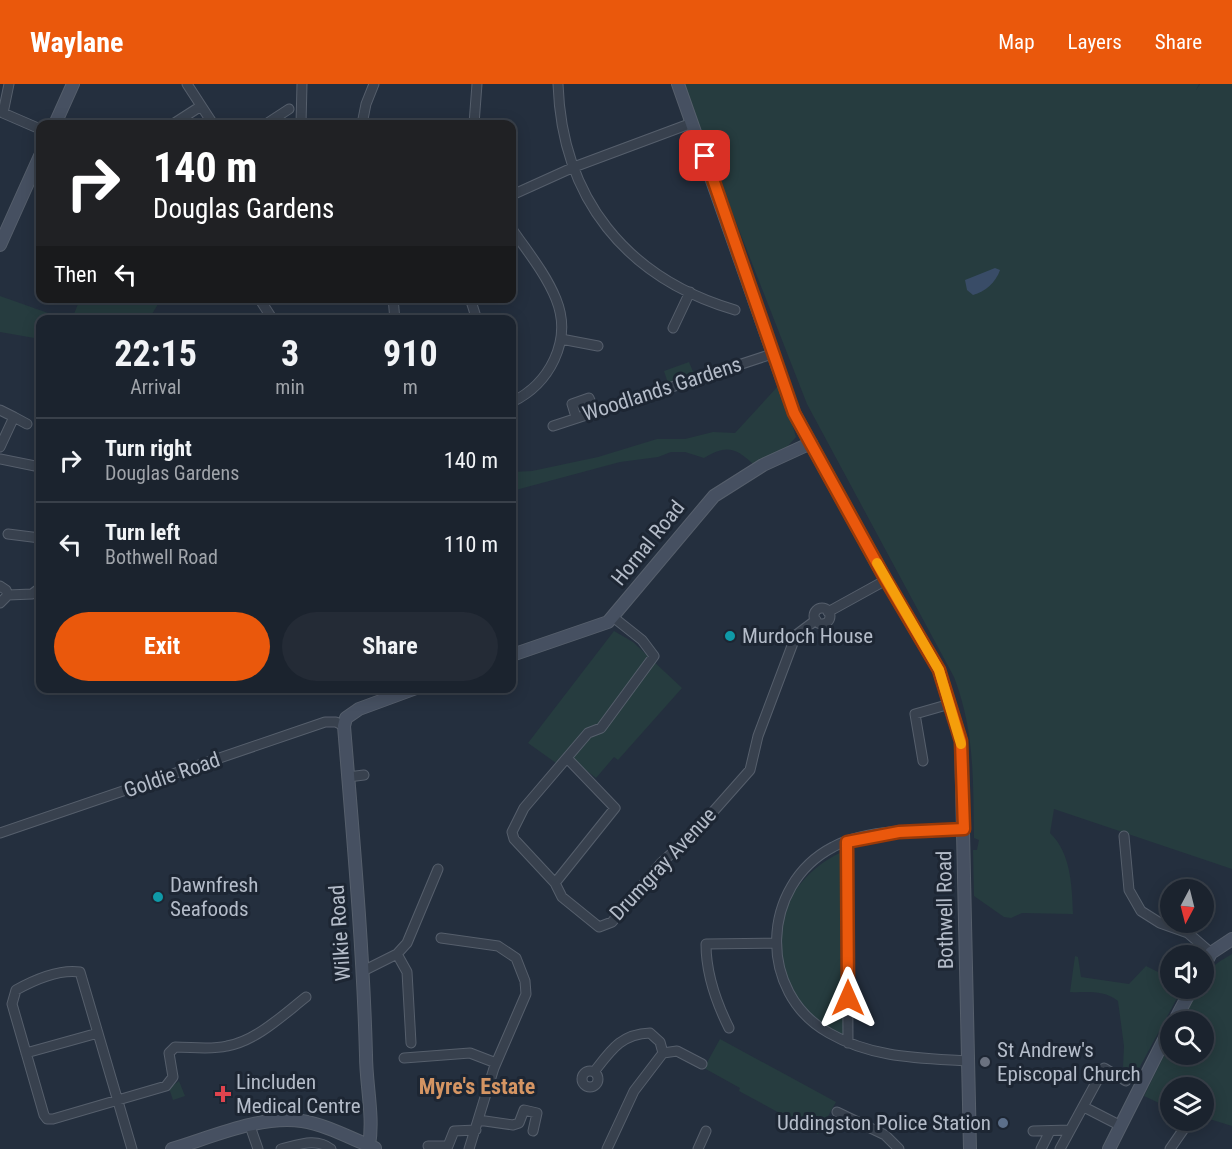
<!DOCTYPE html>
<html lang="en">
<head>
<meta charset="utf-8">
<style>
	body { margin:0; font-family:"Roboto Condensed",sans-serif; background:#242b36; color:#f1f3f6; height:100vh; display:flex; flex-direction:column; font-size:22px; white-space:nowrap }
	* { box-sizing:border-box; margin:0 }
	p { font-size:20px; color:#a0a4aa }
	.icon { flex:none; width:33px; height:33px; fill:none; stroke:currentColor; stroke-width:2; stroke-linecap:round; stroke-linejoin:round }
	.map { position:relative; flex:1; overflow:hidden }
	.side { position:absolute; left:36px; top:231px; width:480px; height:378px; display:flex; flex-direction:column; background:#1b232e; border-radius:12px; box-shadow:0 3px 15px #0003,0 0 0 2px #39404a }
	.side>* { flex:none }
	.top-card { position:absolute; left:36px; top:36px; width:480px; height:183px; border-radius:12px; box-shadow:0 3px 15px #0003,0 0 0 2px #39404a; background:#202124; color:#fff; overflow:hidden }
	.needle { width:39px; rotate:187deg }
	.tools { position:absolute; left:1160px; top:795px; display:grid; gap:12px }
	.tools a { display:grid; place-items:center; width:54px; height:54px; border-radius:50%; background:#1b232e; box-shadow:0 3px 15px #0003,0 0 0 2px #39404a; font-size:30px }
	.pin { position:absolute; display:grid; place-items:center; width:51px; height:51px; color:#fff; margin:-26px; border-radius:12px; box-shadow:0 3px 9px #0006 }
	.me { position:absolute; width:66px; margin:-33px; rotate:0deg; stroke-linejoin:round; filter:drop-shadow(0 0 4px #0008) }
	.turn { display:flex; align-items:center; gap:21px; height:126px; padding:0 18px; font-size:27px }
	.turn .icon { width:78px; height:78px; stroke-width:2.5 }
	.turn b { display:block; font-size:42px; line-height:51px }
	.then { display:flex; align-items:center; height:57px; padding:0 18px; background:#0003; gap:12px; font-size:22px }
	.eta { display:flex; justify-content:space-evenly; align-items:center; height:102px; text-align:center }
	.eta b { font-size:36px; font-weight:700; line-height:42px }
	.action { display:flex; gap:12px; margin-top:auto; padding:12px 18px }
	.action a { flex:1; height:69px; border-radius:36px; background:#ea580c; color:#fff; font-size:24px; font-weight:700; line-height:69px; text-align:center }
	.action a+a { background:#242b36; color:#f1f3f6 }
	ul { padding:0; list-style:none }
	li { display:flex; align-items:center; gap:18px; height:84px; padding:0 18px; border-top:2px solid #39404a }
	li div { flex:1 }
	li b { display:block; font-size:22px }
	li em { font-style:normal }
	header { display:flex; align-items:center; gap:36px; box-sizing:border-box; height:84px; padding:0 30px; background:#ea580c; color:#fff }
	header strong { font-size:28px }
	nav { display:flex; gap:33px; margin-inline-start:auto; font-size:21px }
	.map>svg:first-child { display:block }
	.green { fill:#263c3f }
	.water { fill:#394c67 }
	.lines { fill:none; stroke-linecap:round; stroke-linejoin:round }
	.street-casing { stroke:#565f6c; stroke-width:11 }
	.secondary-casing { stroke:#565f6c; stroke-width:14 }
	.street { stroke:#38414e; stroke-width:9 }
	.secondary { stroke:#465061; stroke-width:12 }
	.route-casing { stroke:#983908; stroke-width:15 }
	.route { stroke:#ea580c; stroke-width:10 }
	.slow { stroke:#f59e0b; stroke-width:10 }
	.culture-dot { fill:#0f9aa8; stroke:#1d2633; stroke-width:2 }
	.worship-dot { fill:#6b7280; stroke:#1d2633; stroke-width:2 }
	.health-dot { fill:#e0444e; stroke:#1d2633; stroke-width:2 }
	.service-dot { fill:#5c6f8a; stroke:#1d2633; stroke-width:2 }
	.labels { text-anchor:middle; stroke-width:6; stroke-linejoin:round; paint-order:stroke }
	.street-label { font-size:21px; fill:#b4bcc9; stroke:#1d2633 }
	.poi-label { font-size:21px; fill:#b4bcc9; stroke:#1d2633; text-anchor:start }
	.neighbourhood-label { font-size:22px; font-weight:bold; fill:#d59563; stroke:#1d2633 }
</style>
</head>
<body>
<header>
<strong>Waylane</strong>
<nav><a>Map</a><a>Layers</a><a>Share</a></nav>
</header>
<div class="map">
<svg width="1232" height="1065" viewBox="0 0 1232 1065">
	<rect width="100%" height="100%" fill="#242f3e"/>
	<path class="green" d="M 682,0 L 1199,0 L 1196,6 L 1200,0 L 1232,0 L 1232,785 L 1054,725 L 1050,749 C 1071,769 1072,802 1073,830 L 1022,829 L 1011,834 L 1004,833 L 974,812 L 973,766 L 977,766 L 979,756 L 974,754 C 973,697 975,648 954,593 L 807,320 Z
		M 0,212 L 48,229 L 50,235 L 40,236 L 40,255 L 0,248 Z
		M 80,215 L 80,214 L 161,215 L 149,235 L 72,235 Z
		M 689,278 L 694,290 L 668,299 L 664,287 Z
		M 780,300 L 796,353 L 787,363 L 753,380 C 735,363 726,361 704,374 L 685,368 L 671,368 L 658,373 L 620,378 L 512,407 L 512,388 L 532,387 L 598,373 L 657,355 L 685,355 L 713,348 L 735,349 Z
		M 614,547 L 633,558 L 682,604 L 618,676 L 614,673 L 596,694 L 564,669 L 556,679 L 528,659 Z
		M 842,768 L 844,951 C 789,934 759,856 794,808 C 807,790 822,777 842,768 Z
		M 1232,870 L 1232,1042 L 1203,1033 L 1203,1004 L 1170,1004 L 1170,1024 L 1144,1012 L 1170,959 L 1170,970 L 1203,970 L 1203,938 L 1180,937 L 1197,905 L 1203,904 C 1203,886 1217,879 1232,870 Z
		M 1075,872 L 1078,873 L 1081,893 L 1129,900 L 1146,882 L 1170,894 L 1170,904 L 1182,905 L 1137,988 L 1123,983 L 1124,962 L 1118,917 C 1103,905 1085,909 1070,908 Z
		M 720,955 L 836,1018 L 818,1050 L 739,1007 L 740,1004 L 704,984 Z
		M 179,997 L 185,1012 L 173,1016 L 169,1004 Z"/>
	<path class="water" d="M 995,184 L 1000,186 C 996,198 985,208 973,211 L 967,206 L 965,196 Z"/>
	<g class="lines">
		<g class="street-casing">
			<path id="street" d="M 9,0 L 3,29 L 40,45
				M 187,0 L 213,40
				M 558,0 C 562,114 626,194 735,226
				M 173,40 L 201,22
				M 266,40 L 289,25
				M 301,40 L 302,0
				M 362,40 L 366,20 L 374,0
				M 474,40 L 477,0
				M 512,111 L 574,83 L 692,39
				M 512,145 C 527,167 546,190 556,215 C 573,257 549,300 512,318
				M 259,214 L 273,236
				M 393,214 L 395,236
				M 470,214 L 477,236
				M 673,244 L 690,208
				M 561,255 L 598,262
				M 0,326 L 14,333 L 0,363
				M 14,333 L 27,340
				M 576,333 L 572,320 L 589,314 L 594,326
				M 553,342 L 772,270
				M 0,375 L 40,383
				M 8,450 L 40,454
				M 0,502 L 6,506 L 8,511 L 0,519
				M 8,511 L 32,510 L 40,504
				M814 532a8 8 0 1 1 16 0a8 8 0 1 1-16 0Z
				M 828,528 L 886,496
				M 613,533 L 642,556 L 654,572 L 601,644 L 588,649 L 524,724 L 512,748 L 514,755 L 555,799 L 562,813 L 599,843 L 612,838 L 661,779 L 696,747 L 750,686 L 758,652 L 796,551 L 816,536
				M 923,677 L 915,630 L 950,620
				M 348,693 L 364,691
				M 964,745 C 927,745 865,745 833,763 C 760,801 757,909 829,949 C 872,974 919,974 966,977
				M 0,749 L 325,638 L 336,638 L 344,642
				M 1124,752 L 1129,806 L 1141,827 L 1160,839 L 1188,849 L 1211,869
				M 847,758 L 848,959
				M 555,799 L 615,724 L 567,674
				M 441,854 L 498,862 L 516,874 L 525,897 L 526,910 L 494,984 L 469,1065
				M 397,870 L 407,859 L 438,785
				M 363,887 L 397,870 L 407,888 L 411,959
				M 729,944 C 716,918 706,890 706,860 L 776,859
				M 26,969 L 98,949
				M 663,969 L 677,967 L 702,980
				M 404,974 L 470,969 L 496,979
				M582 995a8 8 0 1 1 16 0a8 8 0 1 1-16 0Z
				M 594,988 C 611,966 621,950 650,949 L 660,958 L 663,969 L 634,1007 L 607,1065
				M 1084,1023 L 1121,1042
				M 837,1028 L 885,1051 L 899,1065
				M 478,1036 L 513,1041 L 519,1039 L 524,1026 L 537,1029 L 533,1047
				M 250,1042 L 258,1065
				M 1033,1047 L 1070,1046
				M 428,1062 L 448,1062 L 454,1047 L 476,1046
				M 132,1065 L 80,888 C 59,885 34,896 16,906 L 12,920 L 44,1031 L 47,1035 L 53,1035 L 166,1002 L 173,993 L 169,969 L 175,963 C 192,963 211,966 227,962 C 256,957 283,931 306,913
				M 281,1065 C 298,1061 316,1053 331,1065
				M 698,1065 L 706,1047
				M 1041,1065 L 1050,1047
				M 1060,1065 L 1104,984 L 1126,997
				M 1170,1065 L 1188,1039"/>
		</g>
		<g class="secondary-casing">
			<path id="secondary" d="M 678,0 L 794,329 L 886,496 L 939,586 L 961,657 L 970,1065
				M 55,40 L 73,0
				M 0,161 L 40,72
				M 512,571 L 608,538 L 714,412 L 763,381 L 811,359
				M 1203,884 L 1211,869 L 1232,855
				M 1174,938 L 1192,904
				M 369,1062 C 374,1032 366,1001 366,971 C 363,861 353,752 344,642 L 346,634 L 359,625 L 416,604
				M 172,1065 C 212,1053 260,1031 302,1037 C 327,1041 352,1055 375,1064
				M 1109,1065 L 1170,944"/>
		</g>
		<use href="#street" class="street"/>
		<use href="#secondary" class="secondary"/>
	</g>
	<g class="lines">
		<g class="route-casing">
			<path id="route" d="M 705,72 L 794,329 L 886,496 L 939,586 L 961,657 L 964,745 L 899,748 L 847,758 L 848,914"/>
		</g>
		<use href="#route" class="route"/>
		<path class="slow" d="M 877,479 L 939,586 L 961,660"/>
	</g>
	<g class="culture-dot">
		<circle cx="730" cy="552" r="6"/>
		<circle cx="158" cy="813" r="6"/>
	</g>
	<circle class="worship-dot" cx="985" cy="978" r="6"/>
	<path class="health-dot" d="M220 1001h6v6h6v6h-6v6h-6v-6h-6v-6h6z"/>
	<circle class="service-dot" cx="1003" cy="1039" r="6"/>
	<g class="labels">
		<g class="street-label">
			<text transform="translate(662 305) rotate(-18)" y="7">Woodlands Gardens</text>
			<text transform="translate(648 459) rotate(-51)" y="7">Hornal Road</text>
			<text transform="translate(172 691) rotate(-19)" y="7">Goldie Road</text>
			<text transform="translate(663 780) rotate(-47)" y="7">Drumgray Avenue</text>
			<text transform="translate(945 826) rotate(-91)" y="7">Bothwell Road</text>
			<text transform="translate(340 849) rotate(-94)" y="7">Wilkie Road</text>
		</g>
		<g class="poi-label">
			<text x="742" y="559">Murdoch House</text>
			<text x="170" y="808">Dawnfresh<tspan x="170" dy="24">Seafoods</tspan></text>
			<text x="997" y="973">St Andrew's<tspan x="997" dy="24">Episcopal Church</tspan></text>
			<text x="236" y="1005">Lincluden<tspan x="236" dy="24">Medical Centre</tspan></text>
			<text x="991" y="1046" text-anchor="end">Uddingston Police Station</text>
		</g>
		<g class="neighbourhood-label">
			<text x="477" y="1010">Myre's Estate</text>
		</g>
	</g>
</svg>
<div class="tools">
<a><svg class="needle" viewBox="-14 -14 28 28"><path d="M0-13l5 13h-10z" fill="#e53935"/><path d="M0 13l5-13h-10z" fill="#a0a4aa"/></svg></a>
<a><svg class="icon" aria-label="sound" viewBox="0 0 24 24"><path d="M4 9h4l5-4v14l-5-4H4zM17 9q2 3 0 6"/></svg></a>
<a><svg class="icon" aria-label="search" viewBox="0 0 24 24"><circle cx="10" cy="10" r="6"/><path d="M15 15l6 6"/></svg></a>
<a><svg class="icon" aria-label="layers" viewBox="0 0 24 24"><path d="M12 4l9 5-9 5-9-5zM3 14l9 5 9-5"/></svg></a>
</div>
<div class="pin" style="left:705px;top:72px;background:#d93025"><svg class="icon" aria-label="arrive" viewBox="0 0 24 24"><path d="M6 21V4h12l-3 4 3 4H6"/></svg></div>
<svg class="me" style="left:848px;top:914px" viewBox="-20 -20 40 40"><path d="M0-17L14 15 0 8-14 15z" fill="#ea580c" stroke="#fff" stroke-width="4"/></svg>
<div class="top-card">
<div class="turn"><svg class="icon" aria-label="right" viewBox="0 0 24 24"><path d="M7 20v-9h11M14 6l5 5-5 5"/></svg><div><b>140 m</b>Douglas Gardens</div></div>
<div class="then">Then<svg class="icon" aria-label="left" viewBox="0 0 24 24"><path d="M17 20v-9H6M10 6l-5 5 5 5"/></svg></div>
</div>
<section class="side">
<div class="eta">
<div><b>22:15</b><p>Arrival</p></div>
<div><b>3</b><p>min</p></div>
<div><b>910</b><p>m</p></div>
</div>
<ul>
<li><svg class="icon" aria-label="right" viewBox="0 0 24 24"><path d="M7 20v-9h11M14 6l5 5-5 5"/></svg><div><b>Turn right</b><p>Douglas Gardens</p></div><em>140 m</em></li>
<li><svg class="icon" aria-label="left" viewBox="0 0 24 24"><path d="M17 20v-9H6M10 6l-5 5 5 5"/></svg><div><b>Turn left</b><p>Bothwell Road</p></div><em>110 m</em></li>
</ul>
<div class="action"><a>Exit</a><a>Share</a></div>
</section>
</div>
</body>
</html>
